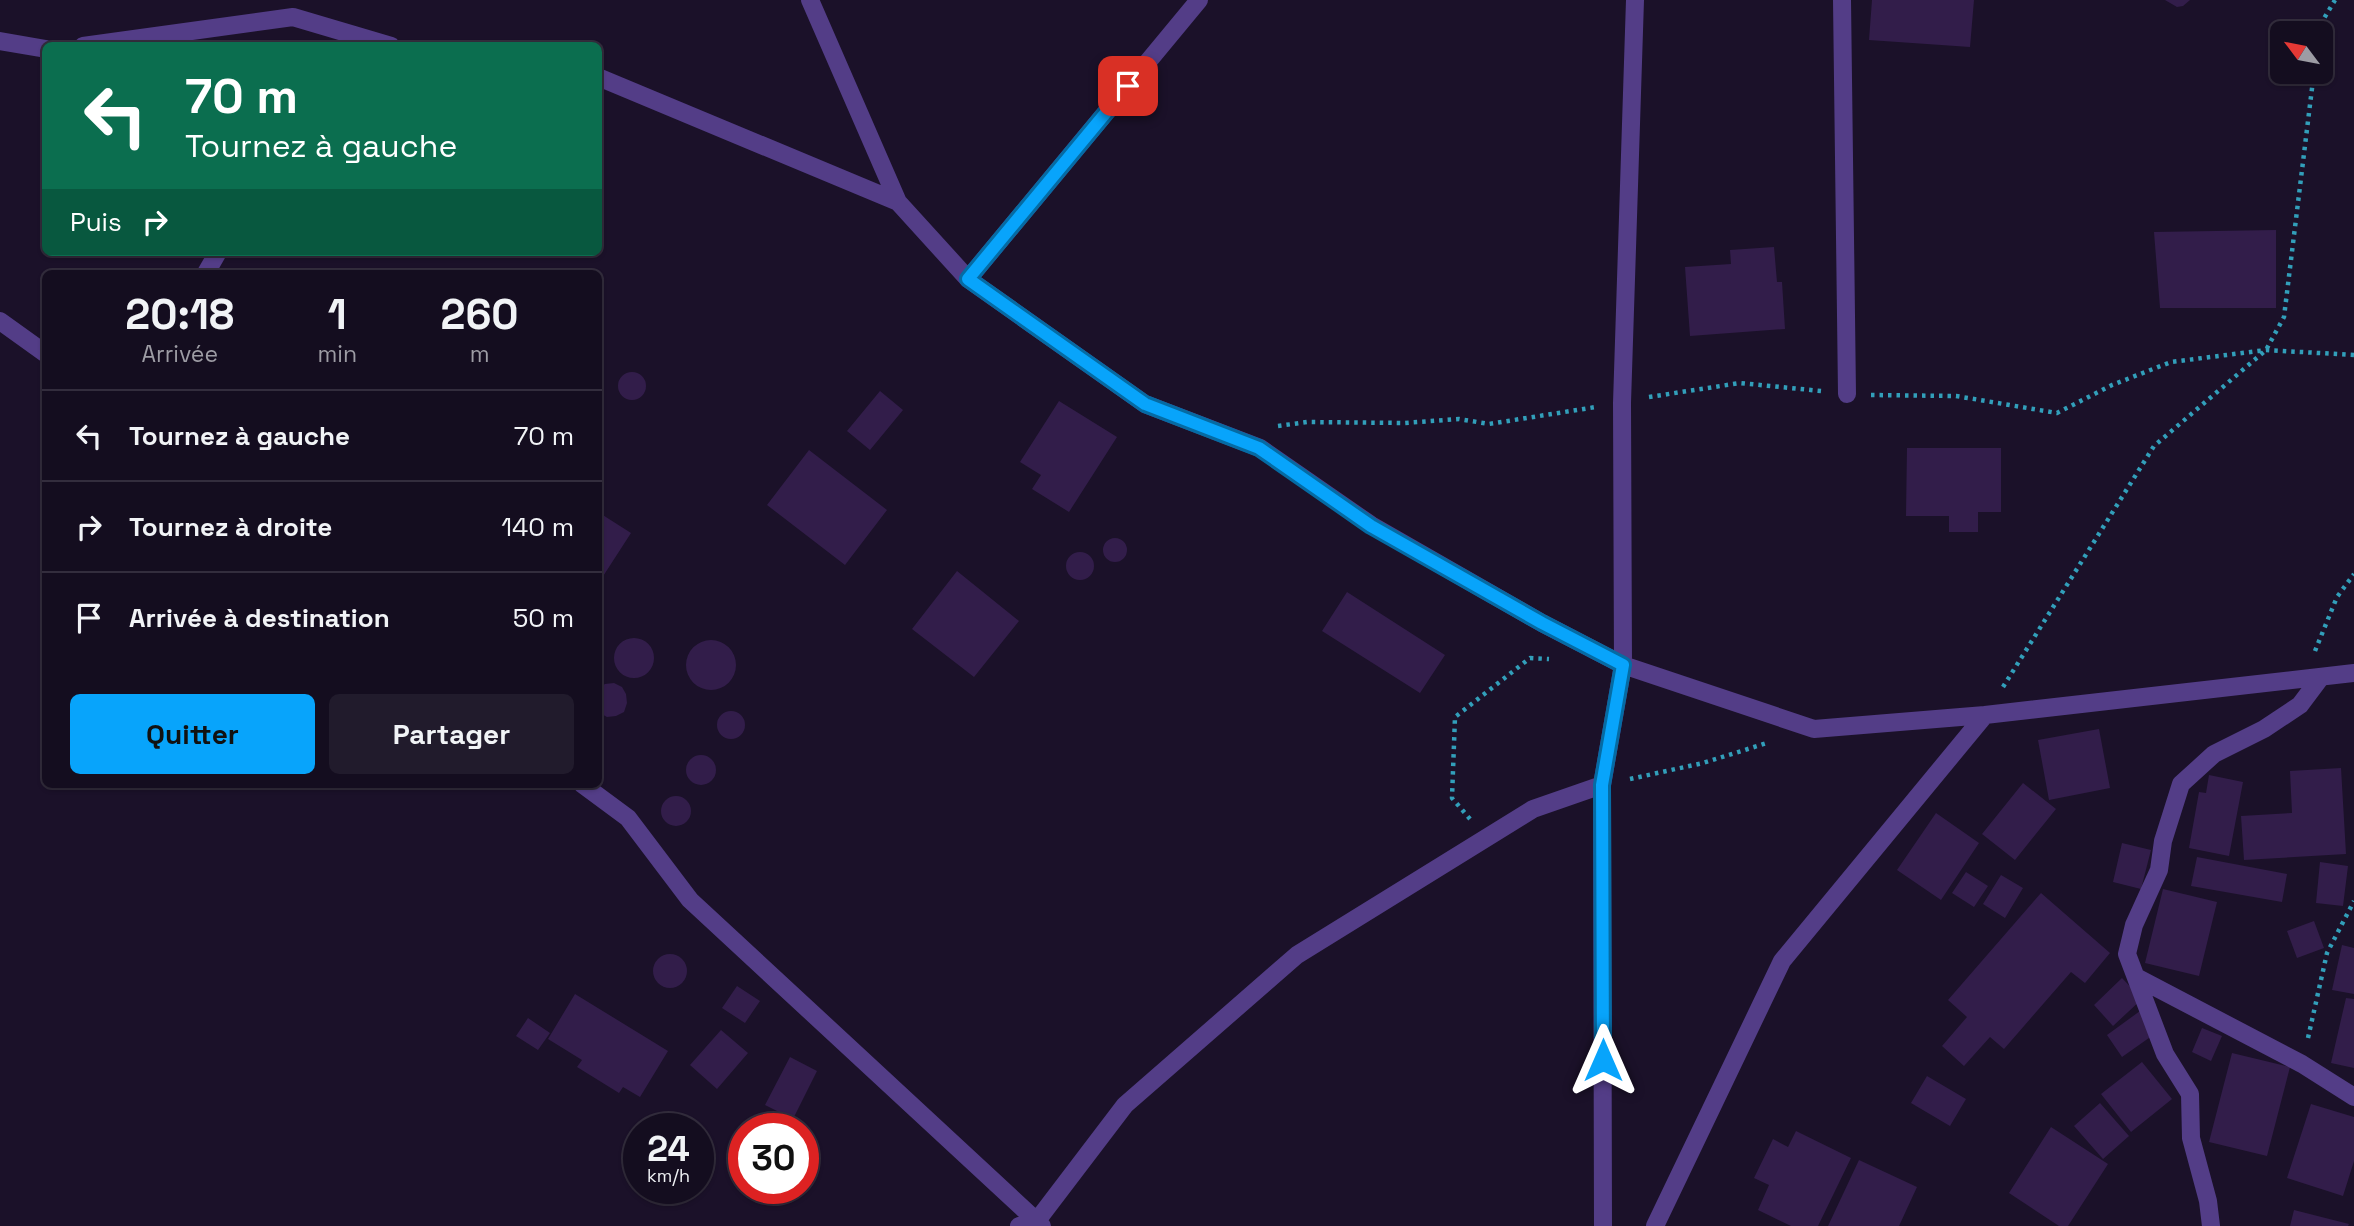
<!DOCTYPE html>
<html lang="fr">
<head>
<meta charset="utf-8">
<style>
	body { margin:0; font-family:"Space Grotesk",sans-serif; background:#211b2c; color:#f1f3f6; height:100vh; display:flex; flex-direction:column; font-size:26px; white-space:nowrap }
	* { box-sizing:border-box; margin:0 }
	p { font-size:23px; color:#9d9ca4 }
	.icon { flex:none; width:38px; height:38px; fill:none; stroke:currentColor; stroke-width:2; stroke-linecap:round; stroke-linejoin:round }
	.map { position:relative; flex:1; overflow:hidden }
	.sheet { position:absolute; left:42px; top:270px; width:560px; height:518px; display:flex; flex-direction:column; background:#140d1f; border-radius:10px; box-shadow:0 2px 5px #0004,0 0 0 2px #332d3d }
	.sheet>* { flex:none }
	.banner { position:absolute; left:42px; top:42px; width:560px; height:214px; border-radius:10px; box-shadow:0 2px 5px #0004,0 0 0 2px #332d3d; background:#0b6e4f; color:#fff; overflow:hidden }
	.needle { width:46px; rotate:302deg }
	.buttons { position:absolute; left:2270px; top:21px; display:grid; gap:14px }
	.buttons a { display:grid; place-items:center; width:63px; height:63px; border-radius:10px; background:#140d1f; box-shadow:0 2px 5px #0004,0 0 0 2px #332d3d; font-size:35px }
	.speed { position:absolute; left:623px; top:1113px; display:flex; gap:14px; font-size:35px; font-weight:700; text-align:center }
	.speed>* { display:grid; place-content:center; width:91px; height:91px; border-radius:50%; background:#140d1f; box-shadow:0 2px 5px #0004,0 0 0 2px #332d3d; line-height:1 }
	.speed small { font-size:18px; font-weight:400 }
	.speed .limit { border:10px solid #d22; background:#fff; color:#111 }
	.pin { position:absolute; display:grid; place-items:center; width:60px; height:60px; color:#fff; margin:-30px; border-radius:14px; box-shadow:0 4px 10px #0006 }
	.me { position:absolute; width:77px; margin:-38px; rotate:0deg; stroke-linejoin:round; filter:drop-shadow(0 0 5px #0008) }
	.turn { display:flex; align-items:center; gap:24px; height:147px; padding:0 28px; font-size:32px }
	.turn .icon { width:91px; height:91px; stroke-width:2.5 }
	.turn b { display:block; font-size:49px; line-height:60px }
	.then { display:flex; align-items:center; height:66px; padding:0 28px; background:#0003; gap:14px; font-size:26px }
	.eta { display:flex; justify-content:space-evenly; align-items:center; height:119px; text-align:center }
	.eta b { font-size:42px; font-weight:700; line-height:49px }
	.action { display:flex; gap:14px; margin-top:auto; padding:14px 28px }
	.action a { flex:1; height:80px; border-radius:10px; background:#08a4fb; color:#111; font-size:28px; font-weight:700; line-height:80px; text-align:center }
	.action a+a { background:#211b2c; color:#f1f3f6 }
	ul { padding:0; list-style:none }
	li { display:flex; align-items:center; gap:21px; height:91px; padding:0 28px; border-top:2px solid #332d3d }
	li div { flex:1 }
	li b { display:block; font-size:26px }
	li em { font-style:normal }
	.map>svg:first-child { display:block }
	.building { fill:#321d4a }
	.lines { fill:none; stroke-linecap:round; stroke-linejoin:round }
	.path { stroke:#329fba; stroke-width:4.5; stroke-dasharray:3.5 5; stroke-linecap:butt }
	.minor { stroke:#533d87; stroke-width:18 }
	.route-casing { stroke:#056ba3; stroke-width:18 }
	.route { stroke:#08a4fb; stroke-width:12 }
</style>
</head>
<body>
<div class="map">
<svg width="2354" height="1226" viewBox="0 0 2354 1226">
	<rect width="100%" height="100%" fill="#1b1129"/>
	<path class="building" d="M 1872,0 L 1974,0 L 1970,47 L 1869,40 Z
		M 2165,0 L 2190,0 L 2183,6 L 2177,7 Z
		M 2276,230 L 2276,308 L 2160,308 L 2154,232 Z
		M 1774,247 L 1777,282 L 1782,282 L 1785,329 L 1690,336 L 1685,267 L 1731,264 L 1730,250 Z
		M618 386a14 14 0 1 1 28 0a14 14 0 1 1-28 0Z
		M 880,391 L 903,410 L 870,450 L 847,431 Z
		M 1059,401 L 1117,437 L 1069,512 L 1032,489 L 1041,475 L 1020,462 Z
		M 1907,448 L 2001,448 L 2001,512 L 1978,512 L 1978,532 L 1949,532 L 1949,516 L 1906,516 Z
		M 809,450 L 887,510 L 845,565 L 767,505 Z
		M 598,512 L 631,533 L 598,584 Z
		M1103 550a12 12 0 1 1 24 0a12 12 0 1 1-24 0Z
		M1066 566a14 14 0 1 1 28 0a14 14 0 1 1-28 0Z
		M 957,571 L 1019,621 L 974,677 L 912,629 Z
		M 1347,592 L 1445,655 L 1420,693 L 1322,631 Z
		M614 658a20 20 0 1 1 40 0a20 20 0 1 1-40 0Z
		M686 665a25 25 0 1 1 50 0a25 25 0 1 1-50 0Z
		M 614,683 L 622,687 L 626,694 L 627,703 L 624,712 L 616,716 L 607,717 L 598,712 L 598,688 L 605,684 Z
		M717 725a14 14 0 1 1 28 0a14 14 0 1 1-28 0Z
		M 2099,729 L 2110,788 L 2049,800 L 2038,740 Z
		M686 770a15 15 0 1 1 30 0a15 15 0 1 1-30 0Z
		M 2341,768 L 2346,854 L 2244,860 L 2241,816 L 2292,813 L 2290,771 Z
		M 2209,775 L 2243,782 L 2229,856 L 2189,848 L 2199,792 L 2206,793 Z
		M 2023,783 L 2056,809 L 2015,860 L 1982,834 Z
		M661 811a15 15 0 1 1 30 0a15 15 0 1 1-30 0Z
		M 1936,813 L 1979,843 L 1941,900 L 1897,870 Z
		M 2122,843 L 2151,850 L 2141,889 L 2113,882 Z
		M 2197,857 L 2287,874 L 2282,902 L 2191,886 Z
		M 2320,862 L 2348,866 L 2343,906 L 2316,903 Z
		M 1966,872 L 1988,886 L 1974,907 L 1952,893 Z
		M 2001,875 L 2023,888 L 2005,918 L 1983,904 Z
		M 2163,889 L 2217,902 L 2199,976 L 2145,963 Z
		M 2041,893 L 2110,953 L 2085,983 L 2071,972 L 2004,1049 L 1990,1037 L 1964,1066 L 1942,1046 L 1967,1017 L 1948,1000 Z
		M 2314,921 L 2324,948 L 2297,958 L 2287,931 Z
		M 2342,945 L 2354,948 L 2354,994 L 2332,990 Z
		M653 971a17 17 0 1 1 34 0a17 17 0 1 1-34 0Z
		M 2122,978 L 2142,999 L 2113,1026 L 2094,1005 Z
		M 737,986 L 760,1001 L 745,1023 L 722,1008 Z
		M 575,994 L 668,1051 L 640,1097 L 623,1087 L 619,1093 L 577,1067 L 582,1060 L 548,1039 Z
		M 2346,998 L 2354,999 L 2354,1068 L 2331,1063 Z
		M 2140,1011 L 2156,1033 L 2122,1057 L 2107,1035 Z
		M 528,1018 L 550,1033 L 538,1050 L 516,1036 Z
		M 2202,1028 L 2222,1036 L 2211,1061 L 2192,1052 Z
		M 721,1030 L 748,1053 L 717,1089 L 690,1065 Z
		M 2232,1053 L 2290,1067 L 2267,1156 L 2209,1142 Z
		M 790,1057 L 817,1071 L 793,1119 L 765,1105 Z
		M 2142,1062 L 2172,1099 L 2131,1132 L 2101,1094 Z
		M 1927,1076 L 1966,1099 L 1950,1126 L 1911,1103 Z
		M 2100,1103 L 2129,1136 L 2103,1159 L 2074,1126 Z
		M 2311,1104 L 2354,1117 L 2354,1161 L 2343,1196 L 2287,1178 Z
		M 2051,1127 L 2108,1164 L 2068,1226 L 2059,1226 L 2009,1193 Z
		M 1796,1131 L 1851,1158 L 1818,1226 L 1791,1226 L 1758,1210 L 1769,1185 L 1754,1178 L 1773,1139 L 1788,1147 Z
		M 1859,1160 L 1917,1187 L 1899,1226 L 1828,1226 Z
		M 2294,1210 L 2349,1224 L 2348,1226 L 2290,1226 Z"/>
	<g class="lines">
		<path class="path" d="M 2319,33 L 2320,25 L 2335,0
			M 1871,395 L 1956,396 L 2057,413 L 2112,385 L 2171,362 L 2266,350 L 2354,355
			M 1649,397 L 1740,383 L 1821,391
			M 1278,426 L 1307,422 L 1404,423 L 1459,419 L 1489,424 L 1596,407
			M 2315,651 L 2337,597 L 2354,574
			M 2003,687 L 2154,446 L 2266,350 L 2284,317 L 2314,72
			M 1630,779 L 1703,763 L 1767,743
			M 1470,819 L 1452,798 L 1455,717 L 1530,658 L 1549,659
			M 2308,1038 L 2327,953 L 2354,901"/>
		<path class="minor" d="M 810,0 L 898,202 L 968,279 L 1145,404 L 1260,448 L 1371,525 L 1542,623 L 1623,665 L 1814,729 L 1985,715
			M 1842,0 L 1847,394
			M 0,41 L 46,49
			M 83,46 L 293,17 L 391,46
			M 598,77 L 898,202
			M 206,273 L 218,252
			M 968,279 L 1199,0
			M 0,321 L 46,354
			M 582,784 L 628,818 L 690,900 L 1042,1226
			M 2136,977 L 2302,1064 L 2354,1097
			M 1019,1226 L 1036,1222 L 1125,1105 L 1297,955 L 1533,809 L 1602,785
			M 1603,1226 L 1602,785 L 1623,665 L 1622,403 L 1635,0
			M 1655,1226 L 1782,961 L 1985,715 L 2354,673
			M 2211,1226 L 2208,1201 L 2191,1138 L 2190,1094 L 2165,1054 L 2127,954 L 2134,925 L 2159,870 L 2163,841 L 2181,784 L 2214,754 L 2264,729 L 2300,705 L 2321,677"/>
	</g>
	<g class="lines">
		<g class="route-casing">
			<path id="route" d="M 1128,86 L 968,279 L 1145,404 L 1259,448 L 1371,526 L 1542,623 L 1623,665 L 1602,785 L 1603,1060"/>
		</g>
		<use href="#route" class="route"/>
	</g>
</svg>
<div class="buttons">
<a><svg class="needle" viewBox="-14 -14 28 28"><path d="M0-13l5 13h-10z" fill="#e53935"/><path d="M0 13l5-13h-10z" fill="#9d9ca4"/></svg></a>
</div>
<div class="speed"><div>24<small>km/h</small></div><div class="limit">30</div></div>
<div class="pin" style="left:1128px;top:86px;background:#d93025"><svg class="icon" aria-label="arrive" viewBox="0 0 24 24"><path d="M6 21V4h12l-3 4 3 4H6"/></svg></div>
<svg class="me" style="left:1603px;top:1060px" viewBox="-20 -20 40 40"><path d="M0-17L14 15 0 8-14 15z" fill="#08a4fb" stroke="#fff" stroke-width="4"/></svg>
<div class="banner">
<div class="turn"><svg class="icon" aria-label="left" viewBox="0 0 24 24"><path d="M17 20v-9H6M10 6l-5 5 5 5"/></svg><div><b>70 m</b>Tournez à gauche</div></div>
<div class="then">Puis<svg class="icon" aria-label="right" viewBox="0 0 24 24"><path d="M7 20v-9h11M14 6l5 5-5 5"/></svg></div>
</div>
<section class="sheet">
<div class="eta">
<div><b>20:18</b><p>Arrivée</p></div>
<div><b>1</b><p>min</p></div>
<div><b>260</b><p>m</p></div>
</div>
<ul>
<li><svg class="icon" aria-label="left" viewBox="0 0 24 24"><path d="M17 20v-9H6M10 6l-5 5 5 5"/></svg><div><b>Tournez à gauche</b></div><em>70 m</em></li>
<li><svg class="icon" aria-label="right" viewBox="0 0 24 24"><path d="M7 20v-9h11M14 6l5 5-5 5"/></svg><div><b>Tournez à droite</b></div><em>140 m</em></li>
<li><svg class="icon" aria-label="arrive" viewBox="0 0 24 24"><path d="M6 21V4h12l-3 4 3 4H6"/></svg><div><b>Arrivée à destination</b></div><em>50 m</em></li>
</ul>
<div class="action"><a>Quitter</a><a>Partager</a></div>
</section>
</div>
</body>
</html>
